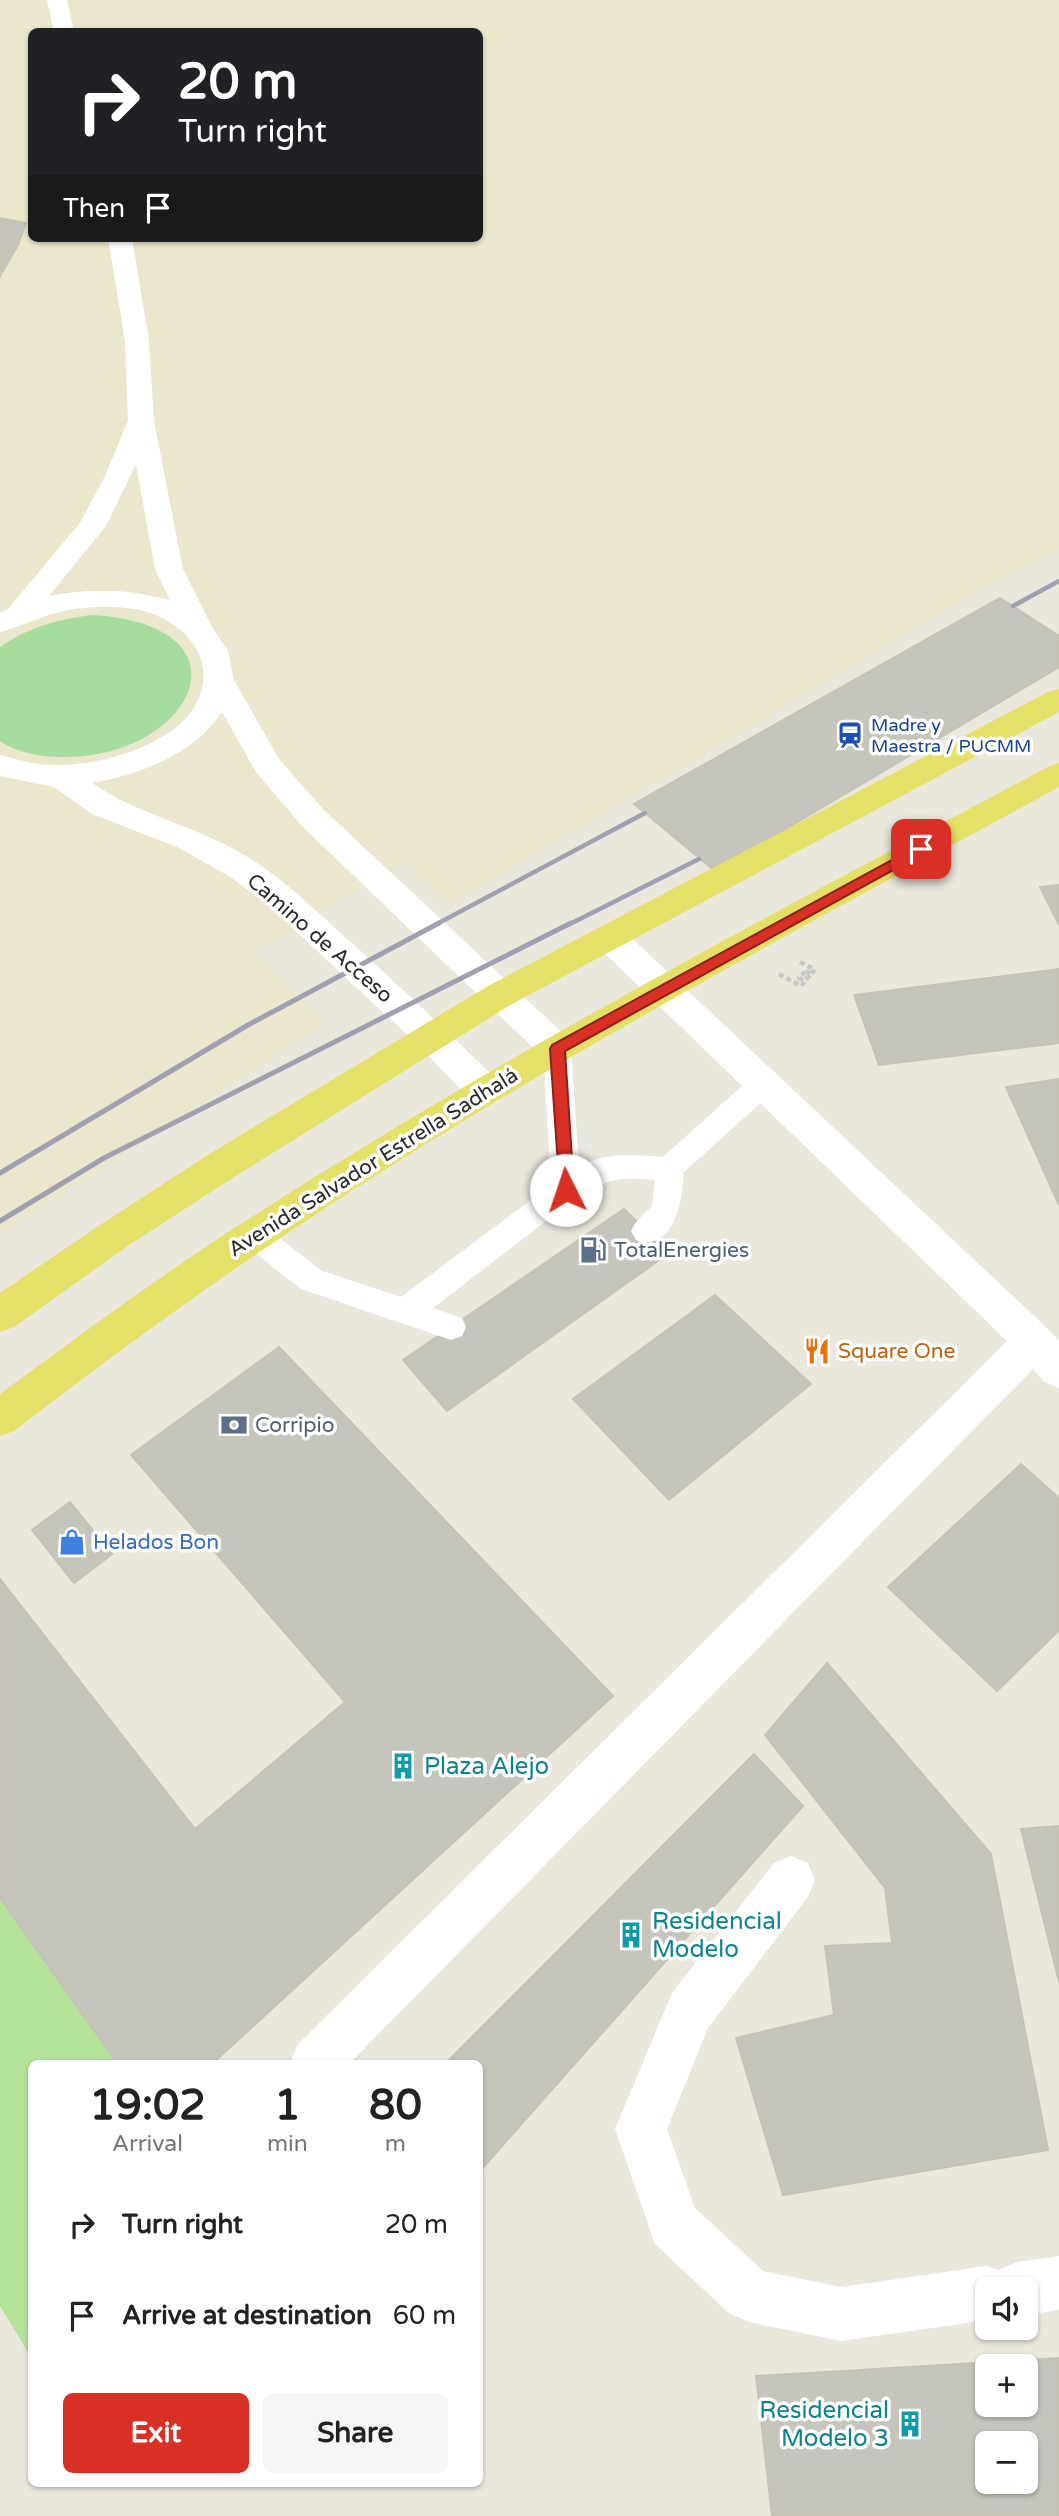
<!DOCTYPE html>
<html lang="en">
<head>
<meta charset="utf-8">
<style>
	body { margin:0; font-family:"Varela Round",sans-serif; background:#f6f6f6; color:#222; height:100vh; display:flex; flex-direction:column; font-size:26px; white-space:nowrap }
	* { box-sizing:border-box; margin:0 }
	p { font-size:23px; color:#767676 }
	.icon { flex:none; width:38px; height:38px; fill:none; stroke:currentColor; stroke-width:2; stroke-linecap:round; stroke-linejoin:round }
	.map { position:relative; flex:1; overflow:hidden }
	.drawer { position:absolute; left:28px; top:2060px; width:455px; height:427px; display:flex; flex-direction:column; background:#fff; border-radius:10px; box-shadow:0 2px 5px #0004 }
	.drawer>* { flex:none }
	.hud { position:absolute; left:28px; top:28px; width:455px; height:214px; border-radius:10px; box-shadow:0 2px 5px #0004; background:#202124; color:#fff; overflow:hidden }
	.tools { position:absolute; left:975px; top:2277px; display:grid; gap:14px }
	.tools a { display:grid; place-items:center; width:63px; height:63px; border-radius:10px; background:#fff; box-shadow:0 2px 5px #0004; font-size:35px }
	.pin { position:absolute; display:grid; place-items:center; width:60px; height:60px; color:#fff; margin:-30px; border-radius:14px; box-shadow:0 4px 10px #0006 }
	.me { position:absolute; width:77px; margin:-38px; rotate:356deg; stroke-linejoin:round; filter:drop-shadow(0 0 5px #0008) }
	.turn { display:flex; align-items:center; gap:24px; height:147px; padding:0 35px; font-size:32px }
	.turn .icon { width:91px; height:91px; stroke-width:2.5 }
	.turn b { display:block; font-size:49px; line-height:60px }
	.then { display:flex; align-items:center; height:66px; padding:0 35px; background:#0003; gap:14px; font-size:26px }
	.eta { display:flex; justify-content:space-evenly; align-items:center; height:119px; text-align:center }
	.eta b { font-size:42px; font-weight:800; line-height:49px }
	.button { display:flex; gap:14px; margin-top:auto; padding:14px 35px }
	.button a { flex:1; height:80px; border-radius:10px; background:#d93025; color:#fff; font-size:28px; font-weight:800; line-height:80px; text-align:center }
	.button a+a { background:#f6f6f6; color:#222 }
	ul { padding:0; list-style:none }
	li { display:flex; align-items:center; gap:21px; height:91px; padding:0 35px }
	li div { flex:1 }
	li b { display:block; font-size:26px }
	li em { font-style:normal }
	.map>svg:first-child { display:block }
	.education { fill:#ebe7cd; fill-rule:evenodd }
	.green { fill:#a6dc9d }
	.pitch { fill:#b5e39a }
	.building { fill:#c6c5bb; stroke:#c5c3b6; stroke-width:2; fill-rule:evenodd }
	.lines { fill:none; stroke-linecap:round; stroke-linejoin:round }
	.path { stroke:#c7c7c7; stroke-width:4.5; stroke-dasharray:5 3.5; stroke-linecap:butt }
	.lane { fill:#fff; fill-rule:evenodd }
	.street { fill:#fff; fill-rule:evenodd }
	.primary { fill:#e4e068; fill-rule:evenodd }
	.rail-far1 { stroke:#a1a0b2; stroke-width:4.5 }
	.rail { stroke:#a1a0b2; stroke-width:5 }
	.route { fill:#d93025; stroke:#8d1f18; stroke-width:2 }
	.labels { text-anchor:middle; stroke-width:7; stroke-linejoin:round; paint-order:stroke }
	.far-transit-label { font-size:18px; fill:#164399; stroke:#fff; text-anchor:start }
	.street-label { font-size:21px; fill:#292929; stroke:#fff }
	.service-label { font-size:21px; fill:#4e5e75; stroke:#fff; text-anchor:start }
	.food-label { font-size:21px; fill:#c56008; stroke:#fff; text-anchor:start }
	.shop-label { font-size:21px; fill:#366cbe; stroke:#fff; text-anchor:start }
	.near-culture-label { font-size:24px; fill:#0d838f; stroke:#fff; text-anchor:start }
</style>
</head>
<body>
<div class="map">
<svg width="1059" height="2516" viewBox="0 0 1059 2516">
	<rect width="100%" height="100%" fill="#eae7dc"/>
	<path class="education" d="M 0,0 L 1059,0 L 1059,551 L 972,595 L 450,905 L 404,864 L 254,953 L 325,1024 L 0,1235 ZM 32,32 L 480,32 L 480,238 L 32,238 Z"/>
	<path class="green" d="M 93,615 C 259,626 192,759 62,757 C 41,757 17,753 0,741 L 0,647 C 29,627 58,619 93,615 Z"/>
	<path class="pitch" d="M 0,1898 L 117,2063 L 32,2063 L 31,2357 L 0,2306 Z"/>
	<path class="building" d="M 0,218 L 26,223 L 18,245 L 0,276 Z
		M 1000,598 L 1059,636 L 1059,667 L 715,871 L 634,804 Z
		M 1059,885 L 1059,925 L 1040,887 Z
		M 1059,969 L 1059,1043 L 879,1065 L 854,995 Z
		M 1059,1079 L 1059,1205 L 1006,1087 Z
		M 624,1209 L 669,1253 L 447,1411 L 403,1360 Z
		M 715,1295 L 811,1384 L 669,1500 L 573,1399 Z
		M 279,1347 L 613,1696 L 213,2063 L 117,2063 L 0,1898 L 0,1579 L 195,1829 L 345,1702 L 131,1455 Z
		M 1021,1464 L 1059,1498 L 1059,1630 L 997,1691 L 888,1587 Z
		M 70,1502 L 112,1554 L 74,1583 L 32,1530 Z
		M 827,1663 L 991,1854 L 1048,2150 L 783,2195 L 736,2038 L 834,2015 L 825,1946 L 892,1943 L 885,1888 L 765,1735 Z
		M 754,1754 L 803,1806 L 480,2171 L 480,2063 L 446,2063 Z
		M 1059,1826 L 1059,1982 L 1021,1829 Z
		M 1059,2358 L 1059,2516 L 772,2516 L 756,2376 ZM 987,2366 L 1026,2366 L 1026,2404 L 987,2404 ZM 987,2443 L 1026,2443 L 1026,2482 L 987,2482 Z"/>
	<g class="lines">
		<path class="path" d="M 800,962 L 815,970 L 811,974
			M 806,971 L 811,974 L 804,981 L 799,978 Z
			M 779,974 L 801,986 L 811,974"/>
		<path class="lane" d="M 557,1038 L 567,1042 L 571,1049 L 579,1167 C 604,1152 635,1155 663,1157 L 753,1076 L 763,1073 L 773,1076 L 777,1084 L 773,1092 L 683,1173 C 684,1200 673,1253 636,1240 L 631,1231 L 636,1222 L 652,1206 L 655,1180 C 618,1177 607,1179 576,1198 L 433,1308 L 462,1318 L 466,1327 L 462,1336 L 451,1340 L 301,1289 L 244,1244 L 239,1235 L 244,1226 L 254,1223 L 264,1226 L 322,1271 L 401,1297 L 551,1185 L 543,1049 L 547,1042 Z"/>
		<path class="street" d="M 47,0 L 67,0 L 74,32 L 54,32 Z
			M 108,238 L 132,238 L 149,341 L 154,421 L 183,569 L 212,627 L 228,651 L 234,680 L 279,759 L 324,810 L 569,1039 L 575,1049 L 569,1059 L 557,1063 L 545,1059 L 302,826 L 256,772 L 222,712 C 192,756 143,773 92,783 C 141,817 203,827 254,861 C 291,885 322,917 355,946 C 404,990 451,1035 498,1081 L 503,1091 L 498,1101 L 485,1105 L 472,1101 L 419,1046 L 268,905 L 229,876 L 177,847 L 92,814 L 54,787 L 0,776 L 0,755 C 17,759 34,765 52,765 C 96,767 176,746 197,702 C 220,656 179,616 134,609 C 115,606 95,606 76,609 C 48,612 26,625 0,632 L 0,612 L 8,609 L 80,523 L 104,478 L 128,421 L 125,341 ZM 136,464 L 155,569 L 170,600 C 128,589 91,588 49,596 L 106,526 Z
			M 610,926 L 622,929 L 1048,1329 L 1059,1341 L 1059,1388 L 1045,1382 L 1033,1369 L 350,2063 L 290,2063 L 297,2045 L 1007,1341 L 598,947 L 593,938 L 598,929 Z
			M 791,1856 L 808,1863 L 815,1880 L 808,1897 L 708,2028 L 667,2129 L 695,2208 L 763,2271 L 841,2287 L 987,2266 L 998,2270 L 1017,2262 L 1059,2256 L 1059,2310 L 1026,2315 L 1026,2289 L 987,2289 L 987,2320 L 841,2341 L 749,2322 L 730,2314 L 655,2244 L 615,2129 L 672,1993 L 774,1863 Z"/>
		<path class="primary" d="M 1059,689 L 1059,712 L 512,1004 L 237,1175 L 126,1247 L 14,1327 L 0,1332 L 0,1293 L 100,1225 L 211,1153 L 488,986 L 1048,692 Z
			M 1059,763 L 1059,787 C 790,934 517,1077 264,1249 C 178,1307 96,1368 14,1431 L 0,1436 L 0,1394 C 79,1336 158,1277 241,1224 C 501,1056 775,912 1048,767 Z"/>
		<path class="rail-far1" d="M 1013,606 L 1059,581
			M 435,925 L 645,813
			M 568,925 L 699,859"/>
		<path class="rail" d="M 0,1173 L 248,1025 L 439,923
			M 0,1221 L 104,1158 L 571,923"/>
	</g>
	<path class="route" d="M 921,844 L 926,846 L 926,852 L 565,1051 L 574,1190 L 571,1194 L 560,1194 L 550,1049 L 552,1045 Z"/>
	<defs>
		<g id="station-bare" transform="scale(2.1)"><path d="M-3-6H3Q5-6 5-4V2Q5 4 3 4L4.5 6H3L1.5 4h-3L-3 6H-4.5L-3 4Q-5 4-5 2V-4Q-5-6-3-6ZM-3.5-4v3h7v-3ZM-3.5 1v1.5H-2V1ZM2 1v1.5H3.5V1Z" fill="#1a4fb4" stroke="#fff" stroke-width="2.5" paint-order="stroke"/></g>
		<g id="fuel-bare" transform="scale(2.1)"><path d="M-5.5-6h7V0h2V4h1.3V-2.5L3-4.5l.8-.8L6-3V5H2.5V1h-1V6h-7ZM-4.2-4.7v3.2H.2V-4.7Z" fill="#5c6f8a" stroke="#fff" stroke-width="2.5" paint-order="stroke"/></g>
		<g id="restaurant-bare" transform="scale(2.1)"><path d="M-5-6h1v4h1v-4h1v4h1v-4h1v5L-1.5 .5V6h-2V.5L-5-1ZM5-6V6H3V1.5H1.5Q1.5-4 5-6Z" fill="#e8710a" stroke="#fff" stroke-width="2.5" paint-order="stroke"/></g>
		<g id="bank-bare" transform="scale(2.1)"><path d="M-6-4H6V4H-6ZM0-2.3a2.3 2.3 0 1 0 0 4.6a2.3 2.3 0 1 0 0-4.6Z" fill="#5c6f8a" stroke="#fff" stroke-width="2.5" paint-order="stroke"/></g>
		<g id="shop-bare" transform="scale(2.1)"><path d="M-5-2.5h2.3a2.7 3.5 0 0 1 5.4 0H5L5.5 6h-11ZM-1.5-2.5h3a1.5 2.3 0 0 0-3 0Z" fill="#3f7fe0" stroke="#fff" stroke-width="2.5" paint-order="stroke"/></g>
		<g id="building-bare" transform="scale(2.1)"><path d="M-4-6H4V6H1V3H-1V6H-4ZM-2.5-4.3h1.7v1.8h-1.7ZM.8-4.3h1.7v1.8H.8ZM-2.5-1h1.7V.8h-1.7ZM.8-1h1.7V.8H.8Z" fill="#0f9aa8" stroke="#fff" stroke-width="2.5" paint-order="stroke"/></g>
	</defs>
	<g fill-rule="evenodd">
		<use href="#station-bare" x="850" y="735"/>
		<use href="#fuel-bare" x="593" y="1250"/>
		<use href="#restaurant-bare" x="817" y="1351"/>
		<use href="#bank-bare" x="234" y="1425"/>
		<use href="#shop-bare" x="72" y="1542"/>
		<use href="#building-bare" x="403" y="1766"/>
		<use href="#building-bare" x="631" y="1935"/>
		<use href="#building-bare" x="910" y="2424"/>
	</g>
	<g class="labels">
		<g class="far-transit-label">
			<text x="871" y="731">Madre y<tspan x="871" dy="21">Maestra / PUCMM</tspan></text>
		</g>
		<g class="street-label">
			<text transform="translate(320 938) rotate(41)" y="7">Camino de Acceso</text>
			<text transform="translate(373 1162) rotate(-32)" y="7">Avenida Salvador Estrella Sadhalá</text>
		</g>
		<g class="service-label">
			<text x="614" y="1257">TotalEnergies</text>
			<text x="255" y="1432">Corripio</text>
		</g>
		<g class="food-label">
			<text x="838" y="1358">Square One</text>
		</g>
		<g class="shop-label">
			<text x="93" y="1549">Helados Bon</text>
		</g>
		<g class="near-culture-label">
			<text x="424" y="1774">Plaza Alejo</text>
			<text x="652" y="1929">Residencial<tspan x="652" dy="28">Modelo</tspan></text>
			<text x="889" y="2418" text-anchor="end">Residencial<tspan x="889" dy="28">Modelo 3</tspan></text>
		</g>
	</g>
</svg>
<div class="tools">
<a><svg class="icon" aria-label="sound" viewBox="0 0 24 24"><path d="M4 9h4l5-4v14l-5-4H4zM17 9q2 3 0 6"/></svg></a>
<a>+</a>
<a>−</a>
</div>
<div class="pin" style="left:921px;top:849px;background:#d93025"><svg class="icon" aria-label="arrive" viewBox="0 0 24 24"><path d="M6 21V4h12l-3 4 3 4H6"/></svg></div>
<svg class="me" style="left:566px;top:1190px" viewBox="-20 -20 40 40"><circle r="19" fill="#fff"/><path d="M0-13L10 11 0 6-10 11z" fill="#d93025"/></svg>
<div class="hud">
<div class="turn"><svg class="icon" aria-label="right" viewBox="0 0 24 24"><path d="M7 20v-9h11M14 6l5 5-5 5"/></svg><div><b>20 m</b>Turn right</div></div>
<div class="then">Then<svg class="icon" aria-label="arrive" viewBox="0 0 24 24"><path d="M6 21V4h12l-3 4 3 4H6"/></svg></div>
</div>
<section class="drawer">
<div class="eta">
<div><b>19:02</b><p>Arrival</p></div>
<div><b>1</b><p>min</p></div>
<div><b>80</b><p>m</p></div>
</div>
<ul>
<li><svg class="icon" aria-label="right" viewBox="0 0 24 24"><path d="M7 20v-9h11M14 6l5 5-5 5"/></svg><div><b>Turn right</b></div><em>20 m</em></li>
<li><svg class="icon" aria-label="arrive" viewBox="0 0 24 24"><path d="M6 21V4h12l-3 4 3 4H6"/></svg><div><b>Arrive at destination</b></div><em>60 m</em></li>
</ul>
<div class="button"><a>Exit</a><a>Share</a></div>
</section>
</div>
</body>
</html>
